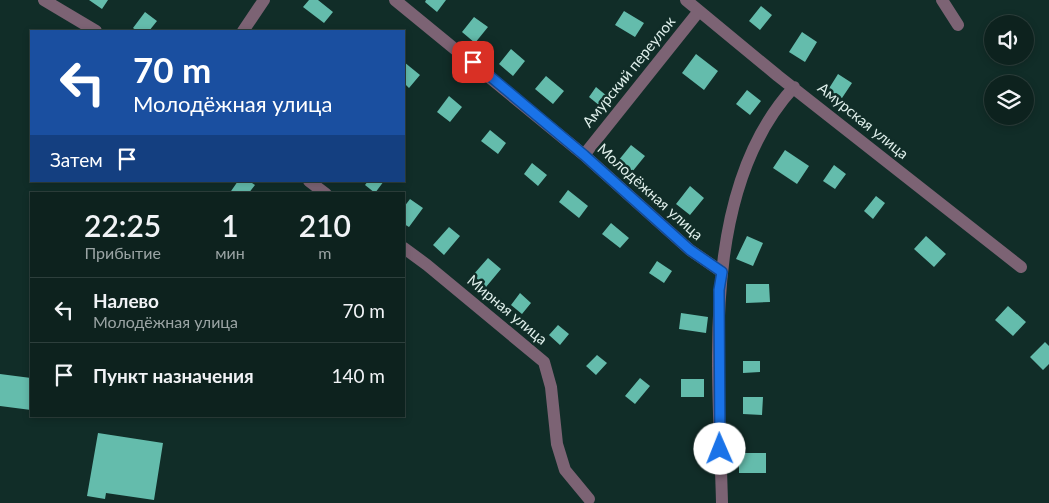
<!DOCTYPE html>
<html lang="ru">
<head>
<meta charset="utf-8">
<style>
	body { margin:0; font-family:Lato,sans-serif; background:#1b2f2b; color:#f1f3f6; height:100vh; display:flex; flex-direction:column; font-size:19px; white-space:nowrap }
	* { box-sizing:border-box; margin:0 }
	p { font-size:16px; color:#9aa4a4 }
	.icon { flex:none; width:28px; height:28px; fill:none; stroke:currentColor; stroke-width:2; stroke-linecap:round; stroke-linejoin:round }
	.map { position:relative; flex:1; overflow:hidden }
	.side { position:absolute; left:30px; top:192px; width:375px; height:225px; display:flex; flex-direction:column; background:#0d221e; border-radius:0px; box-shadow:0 2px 8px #0003,0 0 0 1px #2d3f3c }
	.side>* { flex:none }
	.top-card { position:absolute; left:30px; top:30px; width:375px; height:152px; border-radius:0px; box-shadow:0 2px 8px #0003,0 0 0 1px #2d3f3c; background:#1a4fa0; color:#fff; overflow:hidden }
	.fabs { position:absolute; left:984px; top:15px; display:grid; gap:10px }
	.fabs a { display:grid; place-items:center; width:50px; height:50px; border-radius:50%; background:#0d221e; box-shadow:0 2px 8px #0003,0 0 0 1px #2d3f3c; font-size:25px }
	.pin { position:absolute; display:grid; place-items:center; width:42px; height:42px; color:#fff; margin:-21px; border-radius:10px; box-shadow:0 2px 8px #0006 }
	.me { position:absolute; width:55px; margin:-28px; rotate:359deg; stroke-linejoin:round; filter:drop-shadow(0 0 4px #0008) }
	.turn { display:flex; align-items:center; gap:18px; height:105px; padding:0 20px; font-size:22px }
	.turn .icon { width:65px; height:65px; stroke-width:2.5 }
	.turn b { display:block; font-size:35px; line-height:42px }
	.then { display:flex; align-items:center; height:48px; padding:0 20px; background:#0003; gap:10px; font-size:19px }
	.eta { display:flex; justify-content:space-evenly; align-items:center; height:85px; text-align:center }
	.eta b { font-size:30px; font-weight:600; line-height:35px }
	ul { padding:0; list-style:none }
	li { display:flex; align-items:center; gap:15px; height:65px; padding:0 20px; border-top:1px solid #2d3f3c }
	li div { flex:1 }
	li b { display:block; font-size:19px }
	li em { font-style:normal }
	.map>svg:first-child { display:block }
	.building { fill:#64bcac }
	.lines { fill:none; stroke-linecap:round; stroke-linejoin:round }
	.street { stroke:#7c6374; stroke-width:12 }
	.route-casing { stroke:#114b97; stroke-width:12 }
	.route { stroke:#1a73e8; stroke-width:9 }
	.labels { text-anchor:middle; stroke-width:5; stroke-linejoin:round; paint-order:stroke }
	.street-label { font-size:15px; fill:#dfefeb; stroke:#112d28 }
</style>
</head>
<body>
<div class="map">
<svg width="1049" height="503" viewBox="0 0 1049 503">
	<rect width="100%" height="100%" fill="#112d28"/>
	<path class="building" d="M 89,0 L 108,0 L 102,9 Z
		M 309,0 L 318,0 L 333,12 L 324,23 L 303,7 Z
		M 426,0 L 446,0 L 437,12 L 425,2 Z
		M 761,6 L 772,15 L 760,30 L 749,21 Z
		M 624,11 L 644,23 L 635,37 L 615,25 Z
		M 145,12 L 157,21 L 149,31 L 137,31 L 133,28 Z
		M 474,17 L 488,27 L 475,43 L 462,32 Z
		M 802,32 L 817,42 L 805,62 L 789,52 Z
		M 511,49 L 525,61 L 513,76 L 499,64 Z
		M 696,54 L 718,71 L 704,90 L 682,73 Z
		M 404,62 L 420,75 L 409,88 L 404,83 Z
		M 838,74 L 852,83 L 842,98 L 828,90 Z
		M 546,76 L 564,91 L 553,104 L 535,89 Z
		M 596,87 L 613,101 L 605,110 L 589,97 Z
		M 747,90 L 761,101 L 750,115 L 736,104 Z
		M 449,96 L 462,107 L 450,122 L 437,112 Z
		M 490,130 L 506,143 L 498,154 L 481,141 Z
		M 631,145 L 645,156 L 632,172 L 618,161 Z
		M 785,150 L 809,166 L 797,184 L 773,168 Z
		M 532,163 L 547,175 L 538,186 L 524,174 Z
		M 834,165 L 846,174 L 835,189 L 823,181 Z
		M 238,181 L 249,181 L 255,185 L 248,194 L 229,194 Z
		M 368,181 L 384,181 L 375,193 L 365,185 Z
		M 690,186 L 704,198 L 690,215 L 676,204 Z
		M 568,190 L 588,206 L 579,218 L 559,202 Z
		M 876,196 L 885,203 L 873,219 L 864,211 Z
		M 410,199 L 423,208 L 409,227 L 404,224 L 404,207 Z
		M 611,223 L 629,238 L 620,248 L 602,234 Z
		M 449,227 L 460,236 L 444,255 L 433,245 Z
		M 747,236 L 763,243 L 753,266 L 736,259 Z
		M 926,236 L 946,254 L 934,267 L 914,249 Z
		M 488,258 L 501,269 L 486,287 L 473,275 Z
		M 657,261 L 672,271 L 664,283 L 649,273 Z
		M 746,284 L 769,284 L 770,302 L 746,303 Z
		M 520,293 L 531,303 L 522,314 L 511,305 Z
		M 1008,306 L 1026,322 L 1013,336 L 995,320 Z
		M 681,313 L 708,317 L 706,333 L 679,329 Z
		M 558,325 L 569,334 L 560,345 L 549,335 Z
		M 1045,342 L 1049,346 L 1049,364 L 1043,370 L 1030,357 Z
		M 597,355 L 607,363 L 596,375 L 586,366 Z
		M 743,361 L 760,361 L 760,372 L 743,373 Z
		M 0,374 L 31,378 L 31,410 L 0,406 Z
		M 640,378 L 650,386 L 635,404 L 625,396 Z
		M 681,379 L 704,379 L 704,397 L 681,397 Z
		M 743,397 L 763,397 L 762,415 L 743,414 Z
		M 98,433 L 163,443 L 154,500 L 106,493 L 105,499 L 87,496 Z
		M 739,453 L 766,453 L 766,473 L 739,473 Z"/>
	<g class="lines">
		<path class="street" d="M 44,0 L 96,31
			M 395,0 L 584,155 L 690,250 L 722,272
			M 686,0 L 778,76 L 1021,267
			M 942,0 L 958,25
			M 243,31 L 264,0
			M 584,155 L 699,11
			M 309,181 L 326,194
			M 404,248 L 427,265 L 544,362 L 551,387 L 557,444 L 565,470 L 589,499
			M 722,503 C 719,371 698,191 794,87"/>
	</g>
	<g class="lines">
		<g class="route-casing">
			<path id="route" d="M 473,62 L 584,155 L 690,250 L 722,272 L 719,290 L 720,449"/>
		</g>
		<use href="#route" class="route"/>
	</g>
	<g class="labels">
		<g class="street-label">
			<text transform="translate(629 72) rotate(-51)" y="5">Амурский переулок</text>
			<text transform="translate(863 121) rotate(39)" y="5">Амурская улица</text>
			<text transform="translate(650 192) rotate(42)" y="5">Молодёжная улица</text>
			<text transform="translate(507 310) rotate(40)" y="5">Мирная улица</text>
		</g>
	</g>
</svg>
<div class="fabs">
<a><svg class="icon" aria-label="sound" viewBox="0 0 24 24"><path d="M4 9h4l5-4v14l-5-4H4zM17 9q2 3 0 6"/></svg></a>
<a><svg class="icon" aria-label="layers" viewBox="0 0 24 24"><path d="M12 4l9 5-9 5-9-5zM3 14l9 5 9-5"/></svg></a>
</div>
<div class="pin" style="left:473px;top:62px;background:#d93025"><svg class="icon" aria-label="arrive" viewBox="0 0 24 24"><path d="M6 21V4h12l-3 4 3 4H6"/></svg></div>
<svg class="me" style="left:720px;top:449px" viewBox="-20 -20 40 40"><circle r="19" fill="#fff"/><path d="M0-13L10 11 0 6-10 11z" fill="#1a73e8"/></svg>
<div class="top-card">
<div class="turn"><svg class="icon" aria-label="left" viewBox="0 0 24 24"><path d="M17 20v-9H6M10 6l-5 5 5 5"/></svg><div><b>70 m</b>Молодёжная улица</div></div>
<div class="then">Затем<svg class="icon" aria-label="arrive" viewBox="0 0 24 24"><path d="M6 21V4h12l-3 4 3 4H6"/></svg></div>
</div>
<section class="side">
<div class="eta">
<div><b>22:25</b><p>Прибытие</p></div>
<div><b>1</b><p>мин</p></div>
<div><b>210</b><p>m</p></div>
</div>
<ul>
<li><svg class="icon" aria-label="left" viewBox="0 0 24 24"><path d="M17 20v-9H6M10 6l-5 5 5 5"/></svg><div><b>Налево</b><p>Молодёжная улица</p></div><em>70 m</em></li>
<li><svg class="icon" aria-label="arrive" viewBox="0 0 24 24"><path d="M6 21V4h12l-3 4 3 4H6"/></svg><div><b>Пункт назначения</b></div><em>140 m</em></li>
</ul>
</section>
</div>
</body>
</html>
